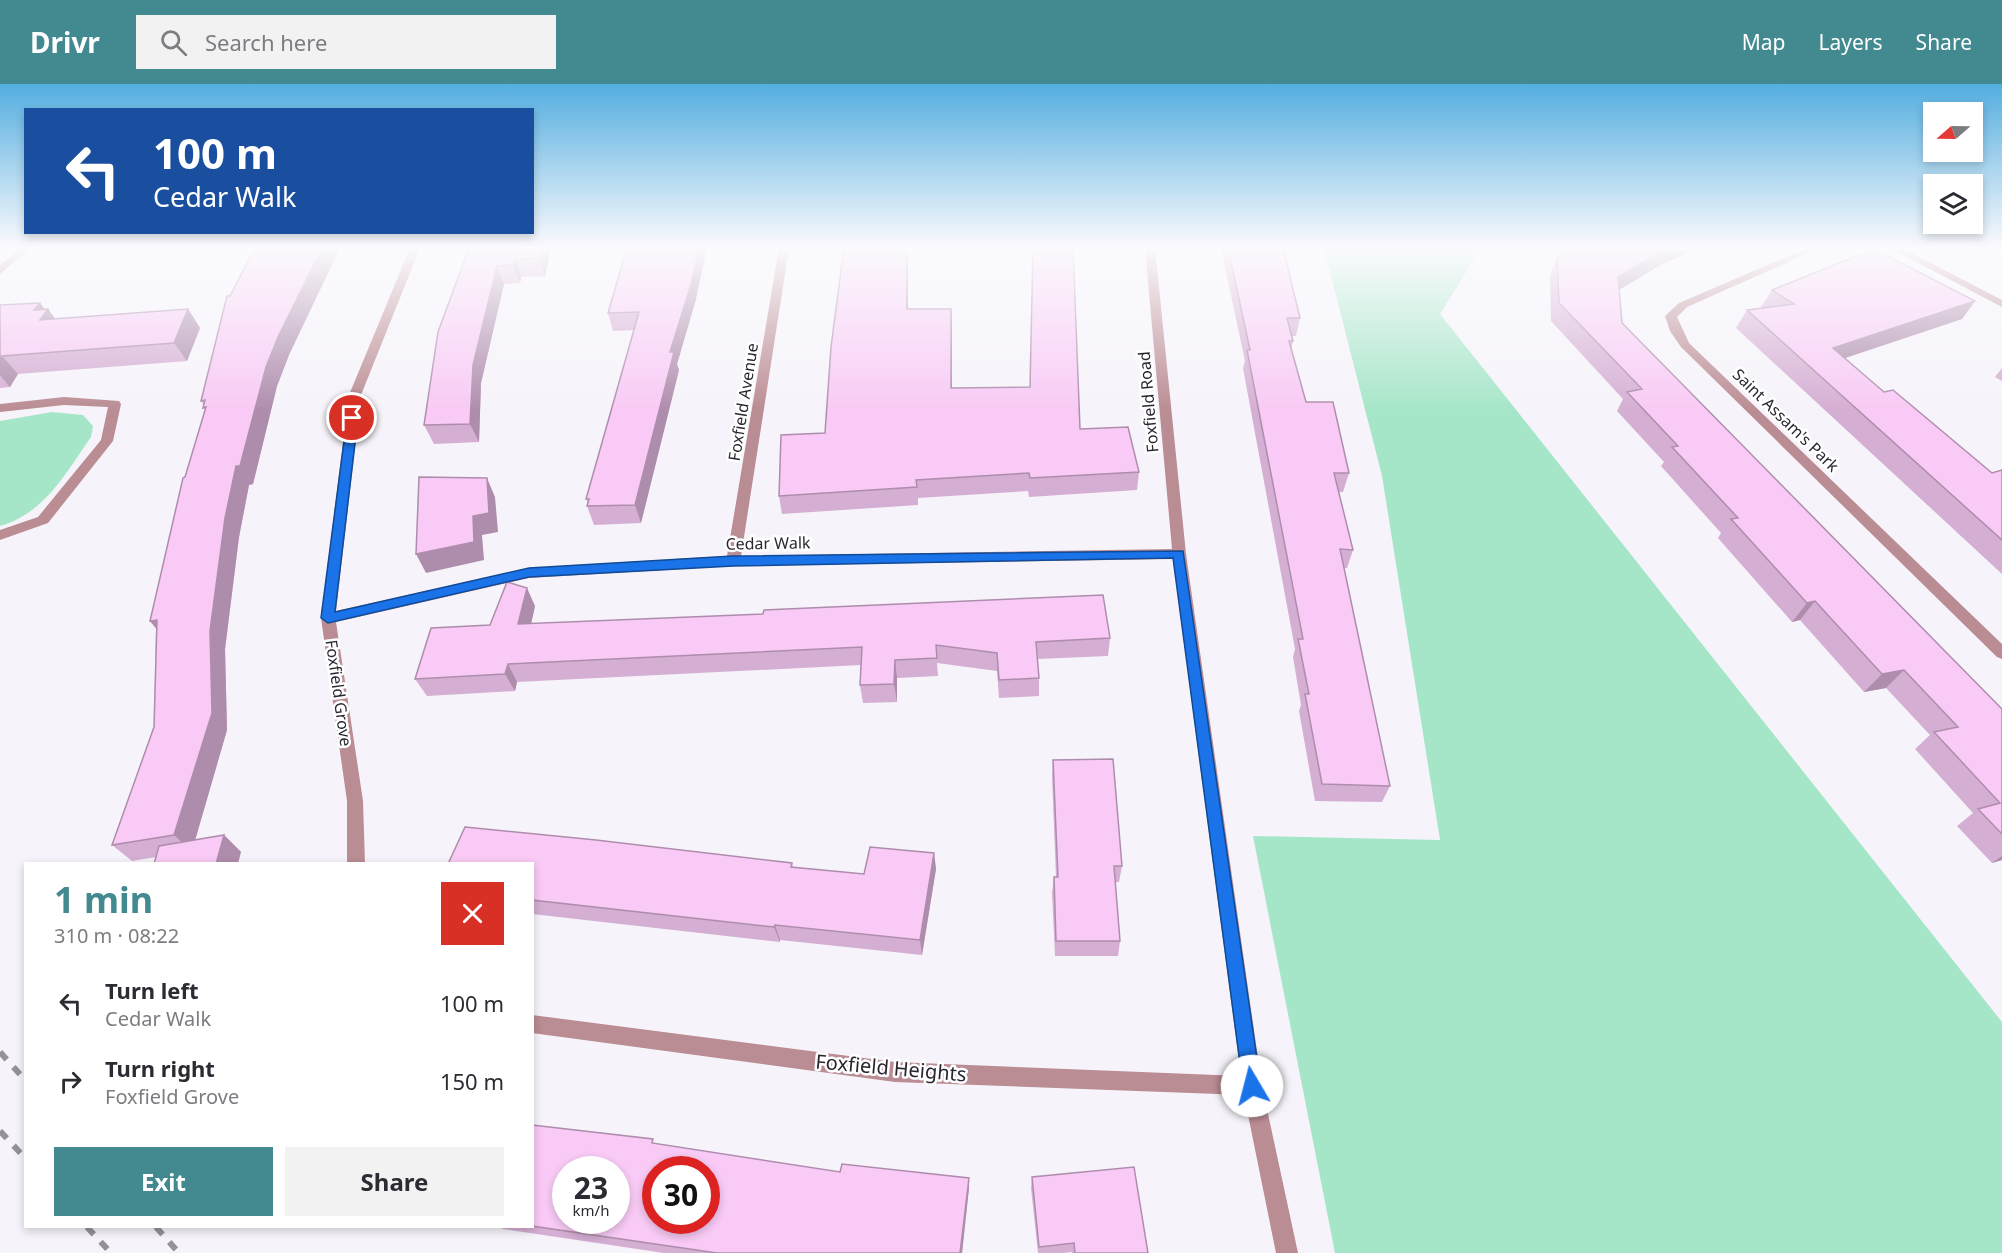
<!DOCTYPE html>
<html lang="en">
<head>
<meta charset="utf-8">
<style>
	body { margin:0; font-family:"Noto Sans",sans-serif; background:#f2f2f3; color:#2b2b33; height:100vh; display:flex; flex-direction:column; font-size:22px; white-space:nowrap }
	* { box-sizing:border-box; margin:0 }
	p { font-size:20px; color:#7c7c81 }
	.icon { flex:none; width:33px; height:33px; fill:none; stroke:currentColor; stroke-width:2; stroke-linecap:round; stroke-linejoin:round }
	.map { position:relative; flex:1; overflow:hidden }
	.panel { position:absolute; left:24px; top:778px; width:510px; height:366px; display:flex; flex-direction:column; background:#fff; border-radius:0px; box-shadow:0 3px 9px #0003 }
	.panel>* { flex:none }
	.banner { position:absolute; left:24px; top:24px; width:510px; height:126px; border-radius:0px; box-shadow:0 3px 9px #0003; background:#1a4fa0; color:#fff; overflow:hidden }
	.needle { width:39px; rotate:250deg }
	.fabs { position:absolute; left:1923px; top:18px; display:grid; gap:12px }
	.fabs a { display:grid; place-items:center; width:60px; height:60px; border-radius:0px; background:#fff; box-shadow:0 3px 9px #0003; font-size:30px }
	.speed { position:absolute; left:552px; top:1072px; display:flex; gap:12px; font-size:30px; font-weight:700; text-align:center }
	.speed>* { display:grid; place-content:center; width:78px; height:78px; border-radius:50%; background:#fff; box-shadow:0 3px 9px #0003; line-height:1 }
	.speed small { font-size:15px; font-weight:400 }
	.speed .limit { border:9px solid #d22; background:#fff; color:#111 }
	.pin { position:absolute; display:grid; place-items:center; width:51px; height:51px; color:#fff; margin:-26px; border:3px solid #fff; border-radius:50%; box-shadow:0 2px 6px #0007 }
	.me { position:absolute; width:66px; margin:-33px; rotate:352deg; stroke-linejoin:round; filter:drop-shadow(0 0 4px #0008) }
	.turn { display:flex; align-items:center; gap:21px; height:126px; padding:0 30px; font-size:27px }
	.turn .icon { width:78px; height:78px; stroke-width:2.5 }
	.turn b { display:block; font-size:42px; line-height:51px }
	.round { display:grid; place-items:center; flex:none; width:63px; height:63px; border-radius:0px; background:#f2f2f3 }
	.headline { display:flex; align-items:center; justify-content:space-between; height:102px; padding:0 30px }
	h1 { font-size:36px; font-weight:700; line-height:45px; color:#428a8f }
	.button { display:flex; gap:12px; margin-top:auto; padding:12px 30px }
	.button a { flex:1; height:69px; border-radius:0px; background:#428a8f; color:#fff; font-size:24px; font-weight:700; line-height:69px; text-align:center }
	.button a+a { background:#f2f2f3; color:#2b2b33 }
	ul { padding:0; list-style:none }
	li { display:flex; align-items:center; gap:18px; height:78px; padding:0 30px }
	li div { flex:1 }
	li b { display:block; font-size:22px }
	li em { font-style:normal }
	header { display:flex; align-items:center; gap:36px; box-sizing:border-box; height:84px; padding:0 30px; background:#428a8f; color:#fff }
	header strong { font-size:28px }
	nav { display:flex; gap:33px; margin-inline-start:auto; font-size:21px }
	.search { width:420px; height:54px; background:#f2f2f3; display:flex; align-items:center; gap:15px; box-sizing:border-box; padding:0 21px; border-radius:0px; color:#7c7c81; font-size:22px }
	.map>svg:first-child { display:block }
	.green { fill:#a6e6c8 }
	.lines { fill:none; stroke-linecap:round; stroke-linejoin:round }
	.minor { fill:#ba8c93; fill-rule:evenodd }
	.rail { stroke:#94919a; stroke-width:6; stroke-dasharray:10 10; stroke-linecap:butt }
	.wall { fill:#d5aed3 }
	.shaded-wall { fill:#ae8dac }
	.building { fill:#f8caf5; stroke:#ae8dac; stroke-width:1.5; fill-rule:evenodd }
	.route { fill:#1a73e8; stroke:#114b97; stroke-width:1.5 }
	.labels { text-anchor:middle; stroke-width:5; stroke-linejoin:round; paint-order:stroke }
	.street-label { font-size:16px; fill:#2a2631; stroke:#fff }
	.near-street-label { font-size:20px; fill:#2a2631; stroke:#fff }
</style>
</head>
<body>
<header>
<strong>Drivr</strong>
<div class="search"><svg class="icon" aria-label="search" viewBox="0 0 24 24"><circle cx="10" cy="10" r="6"/><path d="M15 15l6 6"/></svg>Search here</div>
<nav><a>Map</a><a>Layers</a><a>Share</a></nav>
</header>
<div class="map">
<svg width="2002" height="1169" viewBox="0 0 2002 1169">
	<rect width="100%" height="100%" fill="#f6f4fa"/>
	<path class="green" d="M 1324,164 L 1481,164 L 1440,230 L 2002,938 L 2002,1169 L 1335,1169 L 1253,752 L 1440,756 L 1382,392 Z
		M 52,328 L 83,331 L 93,342 L 91,353 C 65,390 45,429 0,442 L 0,337 Z"/>
	<g class="lines">
		<path class="minor" d="M 20,164 L 31,164 L 0,190 L 0,181 Z
			M 410,164 L 420,164 L 361,311 L 336,527 L 529,484 L 727,472 L 779,164 L 789,164 L 741,472 L 1172,465 L 1145,164 L 1155,164 L 1186,470 L 1262,1002 L 1298,1169 L 1276,1169 L 1244,1011 L 895,998 L 532,949 L 532,931 L 895,978 L 1241,992 L 1173,475 L 733,482 L 529,494 L 336,538 L 363,717 L 365,780 L 347,780 L 347,717 L 321,534 L 349,311 Z
			M 1807,164 L 1820,164 L 1687,223 L 1677,233 L 1689,259 L 2002,560 L 2002,575 L 1997,573 L 1681,263 L 1670,247 L 1665,232 L 1679,219 Z
			M 1890,164 L 1902,164 L 2002,216 L 2002,223 Z
			M 64,313 L 119,317 L 121,320 L 113,357 L 48,439 L 0,456 L 0,446 L 38,433 L 101,356 L 108,323 L 64,321 L 0,328 L 0,320 Z"/>
		<path class="rail" d="M 0,968 L 26,997
			M 0,1047 L 26,1075
			M 87,1143 L 111,1169
			M 156,1143 L 179,1169"/>
	</g>
	<path class="wall" d="M 469,164 L 561,164 L 551,164 L 545,192 L 521,193 L 520,199 L 504,200 L 481,299 L 479,358 L 434,360 L 424,341 Z
		M 844,164 L 908,164 L 908,225 L 952,243 L 952,304 L 1080,345 L 1139,388 L 1137,406 L 1029,413 L 1028,407 L 918,414 L 918,421 L 782,430 L 779,412 L 825,349 Z
		M 1221,164 L 1283,164 L 1300,234 L 1296,252 L 1292,252 L 1293,257 L 1291,266 L 1306,318 L 1349,389 L 1343,408 L 1339,408 L 1353,466 L 1347,484 L 1344,484 L 1390,702 L 1382,718 L 1315,717 L 1299,627 L 1301,621 L 1293,573 L 1295,565 L 1243,284 L 1245,277 Z
		M 1574,164 L 1700,164 L 1662,180 L 1619,206 L 1622,239 L 2002,625 L 2002,776 L 1992,779 L 1957,742 L 1973,729 L 1915,665 L 1930,651 L 1886,604 L 1864,608 L 1800,536 L 1792,538 L 1718,454 L 1721,449 L 1661,382 L 1664,378 L 1617,327 L 1623,315 L 1551,237 L 1550,191 L 1557,173 Z
		M 1772,206 L 1975,217 L 1962,235 L 1845,274 L 1884,308 L 1992,389 L 2002,386 L 2002,490 L 1736,244 L 1747,226 L 1763,224 L 1761,223 Z
		M 696,215 L 677,280 L 679,286 L 641,439 L 594,441 L 587,422 L 588,418 L 586,415 L 634,246 L 613,247 L 608,229 Z
		M 0,221 L 48,225 L 55,235 L 188,225 L 200,244 L 187,277 L 18,290 L 10,303 L 0,304 Z
		M 289,271 L 277,302 L 253,400 L 249,401 L 239,453 L 225,565 L 227,646 L 195,756 L 224,751 L 241,768 L 156,773 L 132,777 L 112,761 L 154,643 L 156,545 L 150,537 L 185,393 L 205,327 L 204,321 L 201,317 Z
		M 2002,284 L 2002,297 L 1995,293 Z
		M 535,522 L 531,540 L 1110,554 L 1108,572 L 1037,575 L 1039,594 L 1039,612 L 999,614 L 997,587 L 937,579 L 938,592 L 897,594 L 897,618 L 863,619 L 860,601 L 861,581 L 517,598 L 515,607 L 427,612 L 415,595 Z
		M 1053,676 L 1122,782 L 1119,798 L 1115,798 L 1120,857 L 1118,872 L 1055,872 L 1052,809 L 1054,793 L 1056,793 L 1052,693 Z
		M 934,769 L 936,785 L 922,871 L 780,856 L 780,858 L 532,830 L 532,780 L 792,779 L 793,783 L 864,790 Z
		M 532,1041 L 840,1088 L 969,1094 L 969,1104 L 962,1169 L 664,1169 L 503,1145 L 500,1143 L 532,1143 Z
		M 1032,1093 L 1148,1169 L 1072,1169 L 1072,1168 L 1062,1169 L 1038,1169 L 1031,1104 Z"/>
	<path class="shaded-wall" d="M 322,164 L 340,164 L 289,271 L 277,302 L 253,400 L 249,401 L 239,453 L 225,565 L 227,646 L 192,767 L 174,751 L 210,547 L 225,434 L 236,382 L 266,283 L 278,253 Z
		M 541,164 L 551,164 L 545,192 L 539,174 Z
		M 699,164 L 707,164 L 696,215 L 677,280 L 679,286 L 641,439 L 635,421 L 670,268 Z
		M 907,164 L 908,172 L 908,243 L 907,225 Z
		M 1667,164 L 1700,164 L 1662,180 L 1609,212 L 1618,193 Z
		M 515,175 L 521,193 L 520,199 L 513,181 Z
		M 497,182 L 504,200 L 481,299 L 479,358 L 470,340 L 473,281 Z
		M 1975,217 L 1962,235 L 1821,282 L 1833,264 Z
		M 40,219 L 46,227 L 48,225 L 61,243 L 54,255 L 34,226 Z
		M 188,225 L 200,244 L 187,277 L 174,259 Z
		M 951,225 L 952,243 L 952,323 L 951,304 Z
		M 2,272 L 18,290 L 10,303 L 0,291 L 0,275 Z
		M 487,394 L 495,413 L 498,448 L 482,451 L 484,476 L 426,489 L 416,470 L 473,432 Z
		M 527,504 L 535,522 L 527,558 L 518,540 Z
		M 1815,517 L 1800,536 L 1792,538 L 1807,519 Z
		M 157,536 L 166,555 L 150,537 Z
		M 895,576 L 897,594 L 897,618 L 894,600 Z
		M 508,580 L 517,598 L 515,607 L 505,590 Z
		M 1904,586 L 1886,604 L 1864,608 L 1882,590 Z
		M 224,751 L 241,768 L 238,780 L 216,780 Z
		M 934,769 L 936,785 L 922,871 L 920,856 Z
		M 2002,772 L 2002,776 L 1992,779 Z
		M 775,841 L 780,856 L 780,858 L 774,843 Z
		M 969,1094 L 969,1104 L 962,1169 L 960,1169 Z"/>
	<path class="building" d="M 255,164 L 322,164 L 278,253 L 266,283 L 240,382 L 236,382 L 225,434 L 210,547 L 212,629 L 174,751 L 112,761 L 154,643 L 157,536 L 150,537 L 183,394 L 185,393 L 206,323 L 203,324 L 205,316 L 201,317 L 227,212 L 230,212 Z
		M 469,164 L 541,164 L 539,174 L 515,175 L 513,181 L 497,182 L 473,281 L 470,340 L 424,341 L 438,248 Z
		M 627,164 L 699,164 L 692,197 L 670,268 L 674,268 L 635,421 L 587,422 L 589,415 L 586,415 L 639,228 L 608,229 Z
		M 844,164 L 907,164 L 907,225 L 951,225 L 951,304 L 1030,303 L 1033,164 L 1073,164 L 1080,345 L 1128,343 L 1139,388 L 1030,394 L 1029,389 L 916,396 L 917,403 L 779,412 L 781,351 L 825,349 L 831,263 Z
		M 1228,164 L 1283,164 L 1300,234 L 1287,234 L 1293,257 L 1289,257 L 1306,318 L 1333,318 L 1349,389 L 1334,389 L 1353,466 L 1340,465 L 1390,702 L 1322,700 L 1305,610 L 1309,610 L 1298,555 L 1303,555 L 1247,266 L 1250,266 Z
		M 1574,164 L 1667,164 L 1618,193 L 1622,239 L 2002,625 L 2002,750 L 1978,725 L 2000,719 L 1934,648 L 1958,643 L 1904,586 L 1882,590 L 1815,517 L 1807,519 L 1731,435 L 1738,434 L 1672,363 L 1678,362 L 1627,308 L 1642,305 L 1559,219 L 1557,173 Z
		M 1874,165 L 1975,217 L 1833,264 L 1884,308 L 1893,306 L 1992,389 L 2002,386 L 2002,456 L 1747,226 L 1794,220 L 1772,206 Z
		M 40,219 L 34,226 L 48,225 L 40,236 L 188,225 L 174,259 L 2,272 L 0,275 L 0,221 Z
		M 419,393 L 487,394 L 489,429 L 473,432 L 474,458 L 416,470 Z
		M 507,498 L 527,504 L 518,540 L 763,530 L 764,526 L 1103,511 L 1110,554 L 1036,558 L 1039,594 L 999,596 L 997,569 L 936,561 L 937,574 L 895,576 L 894,600 L 860,601 L 862,563 L 508,580 L 505,590 L 415,595 L 431,544 L 490,541 Z
		M 1113,675 L 1122,782 L 1114,782 L 1120,857 L 1056,857 L 1054,793 L 1058,793 L 1053,676 Z
		M 465,743 L 596,756 L 792,779 L 791,783 L 864,790 L 870,763 L 934,769 L 920,856 L 775,841 L 774,843 L 532,816 L 532,780 L 448,780 Z
		M 224,751 L 216,780 L 154,780 L 159,762 Z
		M 532,1041 L 653,1055 L 652,1059 L 840,1088 L 842,1080 L 969,1094 L 960,1169 L 717,1169 L 532,1142 ZM 566,1086 L 616,1086 L 616,1137 L 566,1137 ZM 656,1086 L 706,1086 L 706,1137 L 656,1137 Z
		M 1134,1083 L 1148,1169 L 1075,1169 L 1074,1159 L 1039,1163 L 1032,1093 Z"/>
	<linearGradient id="sky" x2="0" y2="1"><stop stop-color="#54aee0"/><stop offset="0.5" stop-color="#fbfafd"/><stop offset="1" stop-color="#fbfafd" stop-opacity="0"/></linearGradient>
	<rect width="2002" height="327" fill="url(#sky)"/>
	<path class="route" d="M 352,330 L 358,334 L 335,528 L 529,484 L 733,472 L 1183,467 L 1261,1002 L 1259,1009 L 1252,1011 L 1246,1009 L 1243,1002 L 1173,474 L 733,482 L 529,493 L 328,539 L 321,534 L 347,334 Z"/>
	<g class="labels">
		<g class="street-label">
			<text transform="translate(743 318) rotate(-81)" y="6">Foxfield Avenue</text>
			<text transform="translate(1148 318) rotate(-95)" y="6">Foxfield Road</text>
			<text transform="translate(1786 336) rotate(44)" y="6">Saint Assam's Park</text>
			<text transform="translate(768 459) rotate(-1)" y="6">Cedar Walk</text>
			<text transform="translate(339 609) rotate(82)" y="6">Foxfield Grove</text>
		</g>
		<g class="near-street-label">
			<text transform="translate(891 984) rotate(5)" y="7">Foxfield Heights</text>
		</g>
	</g>
</svg>
<div class="fabs">
<a><svg class="needle" viewBox="-14 -14 28 28"><path d="M0-13l5 13h-10z" fill="#e53935"/><path d="M0 13l5-13h-10z" fill="#7c7c81"/></svg></a>
<a><svg class="icon" aria-label="layers" viewBox="0 0 24 24"><path d="M12 4l9 5-9 5-9-5zM3 14l9 5 9-5"/></svg></a>
</div>
<div class="speed"><div>23<small>km/h</small></div><div class="limit">30</div></div>
<div class="pin" style="left:352px;top:334px;background:#d93025"><svg class="icon" aria-label="arrive" viewBox="0 0 24 24"><path d="M6 21V4h12l-3 4 3 4H6"/></svg></div>
<svg class="me" style="left:1252px;top:1002px" viewBox="-20 -20 40 40"><circle r="19" fill="#fff"/><path d="M0-13L10 11 0 6-10 11z" fill="#1a73e8"/></svg>
<div class="banner">
<div class="turn"><svg class="icon" aria-label="left" viewBox="0 0 24 24"><path d="M17 20v-9H6M10 6l-5 5 5 5"/></svg><div><b>100 m</b>Cedar Walk</div></div>
</div>
<section class="panel">
<div class="headline"><div><h1>1 min</h1><p>310 m · 08:22</p></div><a class="round" style="background:#d93025;color:#fff"><svg class="icon" aria-label="close" viewBox="0 0 24 24"><path d="M6 6l12 12M18 6L6 18"/></svg></a></div>
<ul>
<li><svg class="icon" aria-label="left" viewBox="0 0 24 24"><path d="M17 20v-9H6M10 6l-5 5 5 5"/></svg><div><b>Turn left</b><p>Cedar Walk</p></div><em>100 m</em></li>
<li><svg class="icon" aria-label="right" viewBox="0 0 24 24"><path d="M7 20v-9h11M14 6l5 5-5 5"/></svg><div><b>Turn right</b><p>Foxfield Grove</p></div><em>150 m</em></li>
</ul>
<div class="button"><a>Exit</a><a>Share</a></div>
</section>
</div>
</body>
</html>
